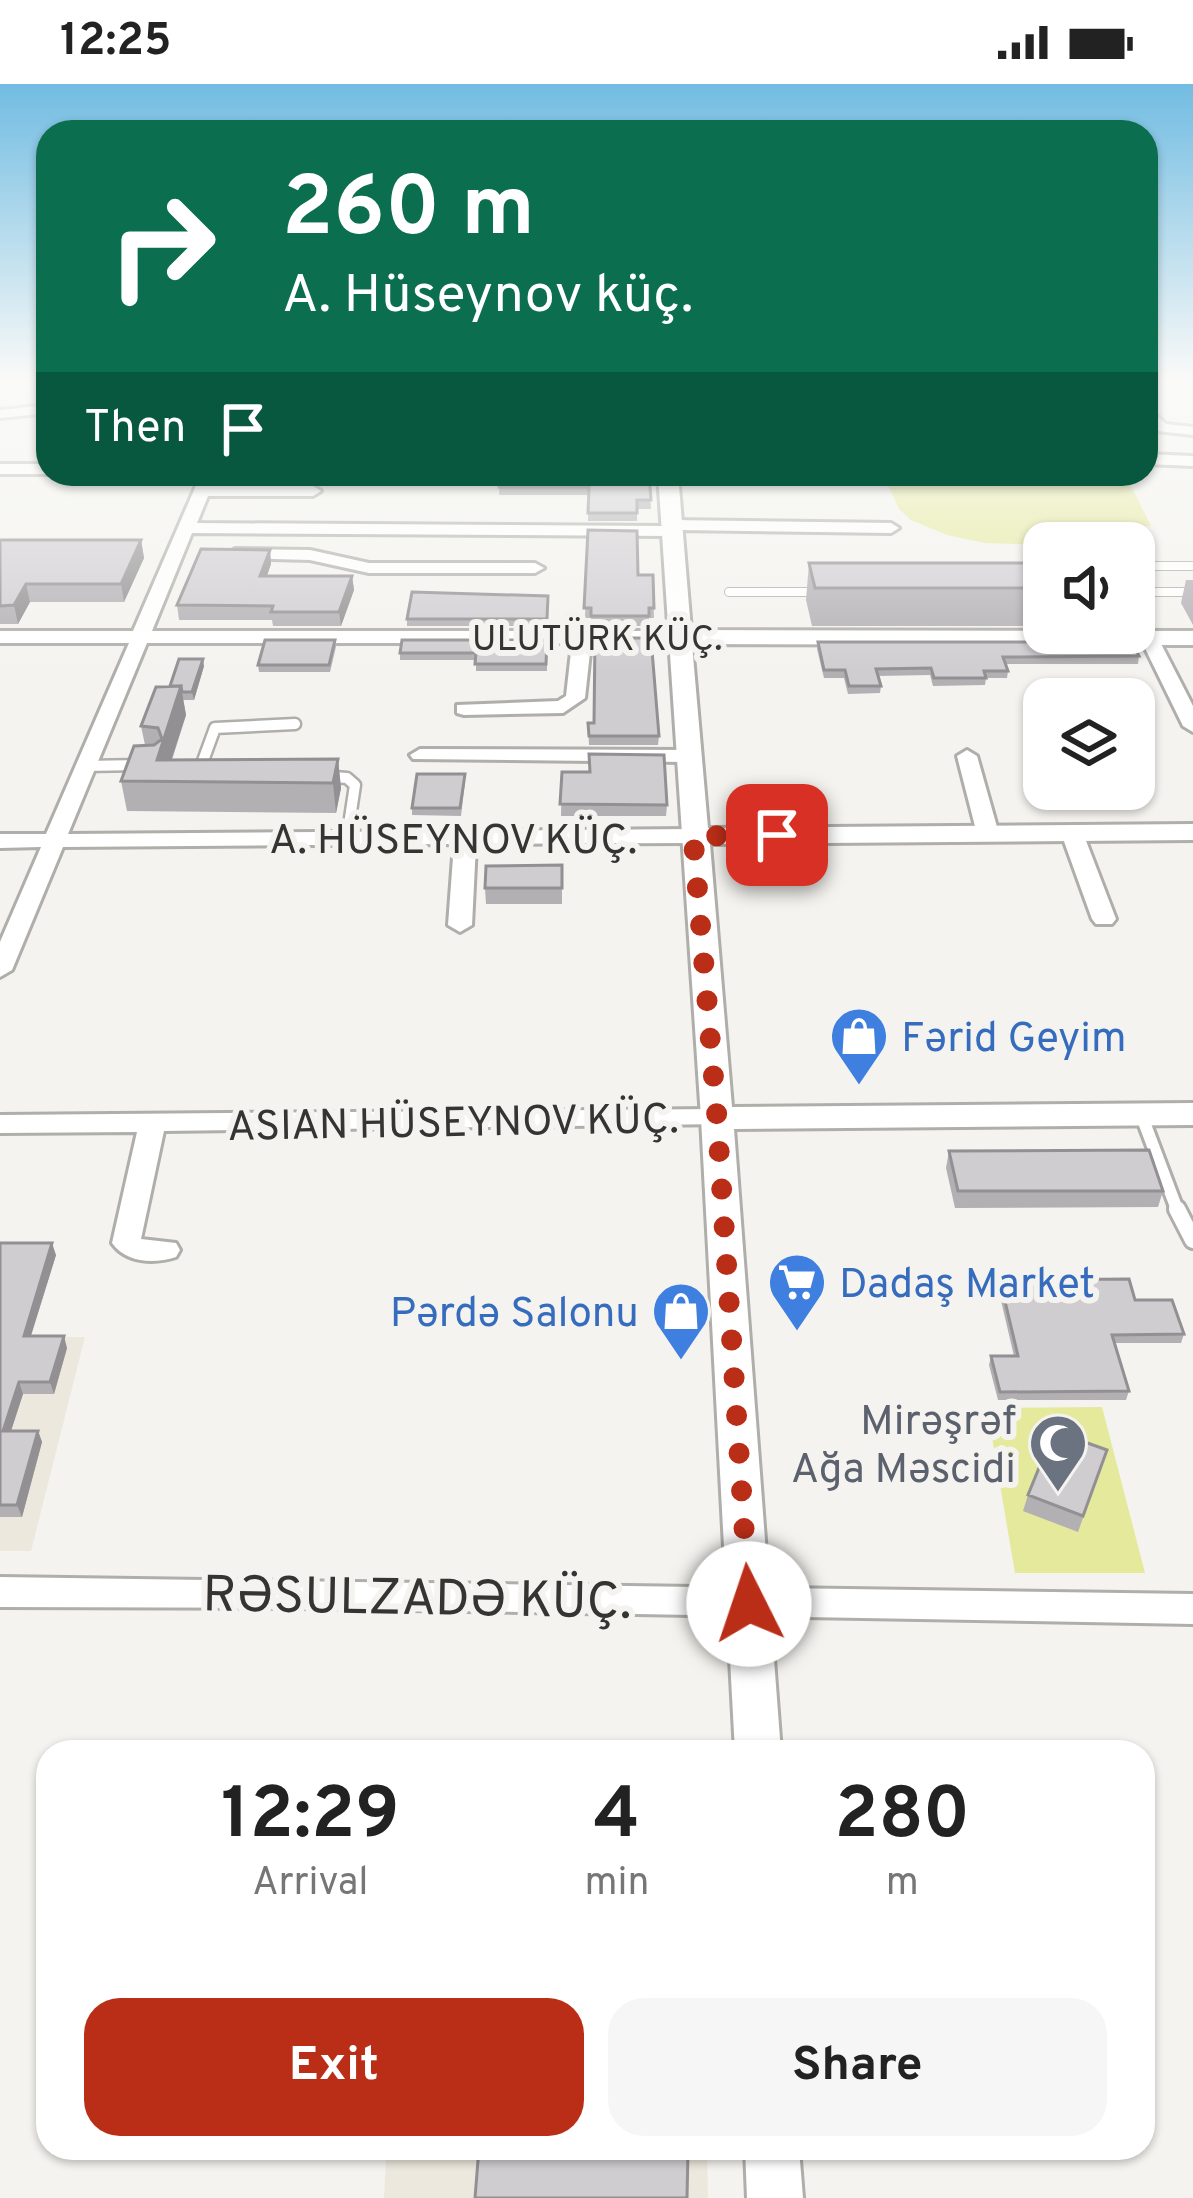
<!DOCTYPE html>
<html lang="en">
<head>
<meta charset="utf-8">
<style>
	body { margin:0; font-family:Overpass,sans-serif; background:#f6f6f6; color:#222; height:100vh; display:flex; flex-direction:column; font-size:45px; white-space:nowrap }
	* { box-sizing:border-box; margin:0 }
	p { font-size:39px; color:#767676 }
	.icon { flex:none; width:66px; height:66px; fill:none; stroke:currentColor; stroke-width:2; stroke-linecap:round; stroke-linejoin:round }
	.map { position:relative; flex:1; overflow:hidden }
	.panel { position:absolute; left:36px; top:1656px; width:1119px; height:420px; display:flex; flex-direction:column; background:#fff; border-radius:36px; box-shadow:0 3px 9px #0004 }
	.panel>* { flex:none }
	.top-card { position:absolute; left:36px; top:36px; width:1122px; height:366px; border-radius:36px; box-shadow:0 3px 9px #0004; background:#0b6e4f; color:#fff; overflow:hidden }
	.tools { position:absolute; left:1023px; top:438px; display:grid; gap:24px }
	.tools a { display:grid; place-items:center; width:132px; height:132px; border-radius:24px; background:#fff; box-shadow:0 3px 9px #0004; font-size:60px }
	.pin { position:absolute; display:grid; place-items:center; width:102px; height:102px; color:#fff; margin:-51px; border-radius:24px; box-shadow:0 6px 18px #0006 }
	.me { position:absolute; width:132px; margin:-66px; rotate:356deg; stroke-linejoin:round; filter:drop-shadow(0 0 9px #0008) }
	.turn { display:flex; align-items:center; gap:42px; height:252px; padding:0 48px; font-size:54px }
	.turn .icon { width:156px; height:156px; stroke-width:2.5 }
	.turn b { display:block; font-size:84px; line-height:102px }
	.then { display:flex; align-items:center; height:114px; padding:0 48px; background:#0003; gap:24px; font-size:45px }
	.eta { display:flex; justify-content:space-evenly; align-items:center; height:204px; text-align:center }
	.eta b { font-size:72px; font-weight:700; line-height:84px }
	.button { display:flex; gap:24px; margin-top:auto; padding:24px 48px }
	.button a { flex:1; height:138px; border-radius:36px; background:#ba2e18; color:#fff; font-size:48px; font-weight:700; line-height:138px; text-align:center }
	.button a+a { background:#f6f6f6; color:#222 }
	.status { display:flex; justify-content:space-between; align-items:center; height:84px; padding:0 60px; background:#fff; direction:ltr }
	.status svg { height:33px; fill:currentColor }
	.map>svg:first-child { display:block }
	.built { fill:#ece8dd }
	.green { fill:#e5e99c }
	.lines { fill:none; stroke-linecap:round; stroke-linejoin:round }
	.service-far3-casing { stroke:#afaeaa; stroke-width:10 }
	.service-far2-casing { stroke:#afaeaa; stroke-width:15 }
	.service-far1-casing { stroke:#afaeaa; stroke-width:18 }
	.service-casing { stroke:#afaeaa; stroke-width:22 }
	.minor-casing { stroke:#afaeaa; stroke-width:6 }
	.tertiary-casing { stroke:#afaeaa; stroke-width:6 }
	.service-far3 { stroke:#fff; stroke-width:8 }
	.service-far2 { stroke:#fff; stroke-width:10 }
	.service-far1 { stroke:#fff; stroke-width:12 }
	.service { stroke:#fff; stroke-width:16 }
	.minor { fill:#fff; fill-rule:evenodd }
	.tertiary { fill:#fff; fill-rule:evenodd }
	.wall { fill:#b3b0b4 }
	.shaded-wall { fill:#929092 }
	.building { fill:#d0cdd1; stroke:#929092; stroke-width:3 }
	.route { stroke:#ba2e18; stroke-width:21; stroke-dasharray:0 37.8 }
	.labels { text-anchor:middle; stroke-width:12; stroke-linejoin:round; paint-order:stroke }
	.far-street-label { font-size:36px; fill:#343432; stroke:#f4f3ef }
	.street-label { font-size:42px; fill:#343432; stroke:#f4f3ef }
	.shop-label { font-size:42px; fill:#366cbe; stroke:#f4f3ef; text-anchor:start }
	.worship-label { font-size:42px; fill:#5b616d; stroke:#f4f3ef; text-anchor:end }
	.near-street-label { font-size:51px; fill:#343432; stroke:#f4f3ef }
</style>
</head>
<body>
<div class="status"><b>12:25</b><svg viewBox="0 0 49 12"><path d="M0 12V9h3v3zM5 12V6h3v6zM10 12V3h3v9zM15 12V0h3v12zM26 1h20v11H26zM47 4h2v5h-2z"/></svg></div>
<div class="map">
<svg width="1193" height="2114" viewBox="0 0 1193 2114">
	<rect width="100%" height="100%" fill="#f4f3ef"/>
	<path class="built" d="M 0,1253 L 85,1253 L 31,1467 L 0,1467 Z
		M 243,2064 L 707,2064 L 708,2114 L 384,2114 L 386,2073 Z"/>
	<path class="green" d="M 908,390 L 1125,390 L 1151,442 L 1112,442 L 1086,454 L 1044,461 L 985,459 L 947,451 L 911,436 L 899,425 L 885,395 L 909,395 Z
		M 1102,1323 L 1145,1489 L 1015,1489 L 987,1324 Z"/>
	<g class="lines">
		<g class="service-far3-casing">
			<path id="service-far3" d="M 1134,482 L 1193,482
				M 729,508 L 820,508
				M 1134,508 L 1193,508"/>
		</g>
		<g class="service-far2-casing">
			<path id="service-far2" d="M 85,682 L 140,681
				M 203,691 L 200,685 L 215,644 L 295,640
				M 321,692 L 347,694 L 355,701 L 347,754"/>
		</g>
		<g class="service-far1-casing">
			<path id="service-far1" d="M 1141,1030 L 1178,1128"/>
		</g>
		<g class="service-casing">
			<path id="service" d="M 1177,1125 L 1193,1156"/>
		</g>
		<g class="minor-casing">
			<path id="minor" d="M 48,321 L 48,329 L 0,334 L 0,326 Z
				M 1146,322 L 1166,340 L 1193,343 L 1193,351 L 1157,347 L 1146,335 Z
				M 1146,370 L 1193,372 L 1193,382 L 1146,380 Z
				M 0,380 L 48,380 L 48,390 L 0,390 Z
				M 201,390 L 217,390 L 212,402 L 313,402 L 321,407 L 313,412 L 208,412 L 197,439 L 663,442 L 671,436 L 891,439 L 899,444 L 891,449 L 679,446 L 671,452 L 192,449 L 152,547 L 679,547 L 688,553 L 679,559 L 591,559 L 585,614 L 563,629 L 464,631 L 457,629 L 457,621 L 558,617 L 566,612 L 572,559 L 147,559 L 68,750 L 693,745 L 704,752 L 693,759 L 476,760 L 472,841 L 460,848 L 448,841 L 454,760 L 63,763 L 12,886 L 0,893 L 0,858 L 41,763 L 0,764 L 0,750 L 46,750 L 129,559 L 0,559 L 0,547 L 133,547 Z
				M 235,465 L 310,466 L 369,479 L 535,479 L 544,484 L 535,489 L 369,489 L 310,476 L 229,474 L 227,470 Z
				M 1149,548 L 1158,554 L 1193,622 L 1193,648 L 1183,642 L 1140,554 Z
				M 420,665 L 687,666 L 697,672 L 687,678 L 413,675 L 410,671 Z
				M 967,666 L 977,672 L 999,750 L 996,755 L 988,757 L 977,750 L 957,672 Z
				M 1072,742 L 1083,749 L 1116,835 L 1112,840 L 1096,840 L 1092,835 L 1061,749 Z
				M 717,1025 L 730,1034 L 726,1040 L 164,1047 L 141,1155 L 176,1159 L 180,1166 L 176,1173 C 154,1180 126,1179 112,1159 L 137,1048 L 0,1049 L 0,1031 Z
				M 0,1493 L 1193,1510 L 1193,1540 L 298,1524 L 0,1523 Z"/>
		</g>
		<g class="tertiary-casing">
			<path id="tertiary" d="M 658,390 L 678,390 L 691,546 L 1193,547 L 1193,561 L 692,560 L 708,744 L 1193,740 L 1193,756 L 710,760 L 732,1023 L 1193,1019 L 1193,1041 L 734,1045 L 781,1668 L 735,1668 L 701,1034 Z
				M 745,2064 L 799,2064 L 803,2114 L 747,2114 Z"/>
		</g>
		<use href="#service-far3" class="service-far3"/>
		<use href="#service-far2" class="service-far2"/>
		<use href="#service-far1" class="service-far1"/>
		<use href="#service" class="service"/>
		<use href="#minor" class="minor"/>
		<use href="#tertiary" class="tertiary"/>
	</g>
	<path class="wall" d="M 500,390 L 649,390 L 651,425 L 637,425 L 637,437 L 588,437 L 589,411 L 499,411 Z
		M 588,446 L 638,491 L 653,491 L 654,534 L 649,534 L 649,542 L 591,542 L 591,534 L 585,534 Z
		M 0,456 L 141,456 L 144,474 L 124,518 L 30,518 L 18,540 L 0,540 Z
		M 270,466 L 271,480 L 267,492 L 352,492 L 354,506 L 341,542 L 273,542 L 272,536 L 179,536 L 177,521 Z
		M 809,479 L 1044,479 L 1044,542 L 812,542 L 806,516 Z
		M 1186,496 L 1193,496 L 1193,541 L 1181,519 Z
		M 548,512 L 548,542 L 407,542 L 407,535 Z
		M 335,556 L 336,563 L 330,588 L 259,588 L 258,581 Z
		M 547,556 L 547,587 L 476,587 L 476,576 L 400,576 L 400,569 Z
		M 818,558 L 1139,572 L 1138,580 L 1006,580 L 1008,587 L 1007,594 L 986,594 L 985,601 L 933,602 L 930,591 L 878,592 L 881,602 L 880,609 L 848,610 L 844,594 L 824,594 L 817,565 Z
		M 204,582 L 194,616 L 183,616 L 186,631 L 172,676 L 338,675 L 341,704 L 336,729 L 127,727 L 121,697 L 145,661 L 141,642 L 170,602 Z
		M 588,639 L 659,652 L 658,661 L 589,661 Z
		M 562,688 L 589,688 L 667,721 L 666,732 L 561,732 Z
		M 465,698 L 461,732 L 412,731 L 412,724 Z
		M 562,781 L 562,820 L 486,820 L 485,804 Z
		M 949,1067 L 1163,1107 L 1158,1123 L 955,1124 L 946,1084 Z
		M 0,1159 L 56,1171 L 31,1252 L 67,1264 L 54,1310 L 23,1310 L 11,1347 L 38,1347 L 42,1358 L 22,1433 L 0,1433 Z
		M 1000,1196 L 1135,1216 L 1184,1250 L 1181,1259 L 1115,1259 L 1129,1307 L 1126,1316 L 998,1316 L 989,1281 L 991,1272 L 1014,1272 L 998,1204 Z
		M 1107,1366 L 1078,1448 L 1023,1427 L 1028,1411 Z"/>
	<path class="shaded-wall" d="M 141,456 L 144,474 L 124,518 L 121,500 Z
		M 270,466 L 271,480 L 262,505 L 260,492 Z
		M 352,492 L 354,506 L 341,542 L 339,528 Z
		M 26,500 L 30,518 L 18,540 L 14,521 Z
		M 203,575 L 204,582 L 194,616 L 192,608 Z
		M 181,602 L 186,631 L 164,698 L 157,676 Z
		M 338,675 L 341,704 L 336,729 L 333,699 Z
		M 52,1159 L 56,1171 L 27,1264 L 24,1252 Z
		M 64,1252 L 67,1264 L 54,1310 L 50,1298 Z
		M 19,1298 L 23,1310 L 7,1359 L 3,1347 Z
		M 38,1347 L 42,1358 L 22,1433 L 17,1421 Z"/>
	<path class="building" d="M 500,390 L 649,390 L 651,416 L 637,416 L 637,429 L 588,429 L 589,403 L 499,403 Z
		M 588,446 L 637,447 L 638,491 L 653,491 L 654,524 L 649,524 L 649,532 L 591,532 L 591,524 L 584,524 Z
		M 0,456 L 141,456 L 121,500 L 26,500 L 14,521 L 0,522 Z
		M 201,465 L 270,466 L 260,492 L 352,492 L 339,528 L 271,528 L 273,522 L 177,521 Z
		M 809,479 L 1044,479 L 1044,504 L 815,504 Z
		M 412,508 L 548,512 L 547,535 L 407,535 Z
		M 595,554 L 651,554 L 659,652 L 589,652 L 588,639 L 594,639 Z
		M 265,556 L 335,556 L 329,581 L 258,581 Z
		M 402,556 L 547,556 L 546,580 L 475,580 L 476,569 L 400,569 Z
		M 818,558 L 1132,558 L 1139,572 L 1003,573 L 1008,587 L 984,587 L 986,594 L 934,594 L 931,584 L 876,585 L 881,602 L 849,602 L 845,586 L 824,586 Z
		M 179,575 L 203,575 L 192,608 L 182,608 L 181,602 L 170,602 Z
		M 181,602 L 157,676 L 338,675 L 333,699 L 121,697 L 134,662 L 154,661 L 162,655 L 158,644 L 141,642 L 156,603 Z
		M 589,670 L 664,671 L 667,721 L 560,720 L 562,688 L 590,688 Z
		M 417,690 L 465,690 L 460,724 L 412,724 Z
		M 562,781 L 562,804 L 485,804 L 486,782 Z
		M 1149,1066 L 1163,1107 L 958,1107 L 949,1067 Z
		M 0,1159 L 52,1159 L 24,1252 L 64,1252 L 50,1298 L 19,1298 L 3,1347 L 38,1347 L 17,1421 L 0,1421 Z
		M 1129,1195 L 1135,1216 L 1172,1216 L 1184,1250 L 1112,1251 L 1129,1307 L 1000,1308 L 991,1272 L 1018,1272 L 1000,1196 Z
		M 1054,1347 L 1107,1366 L 1083,1432 L 1028,1411 Z
		M 479,2064 L 580,2064 L 580,2068 L 688,2067 L 687,2114 L 475,2114 Z"/>
	<linearGradient id="sky" x2="0" y2="1"><stop stop-color="#71bce2"/><stop offset="0.5" stop-color="#fafaf8"/><stop offset="1" stop-color="#fafaf8" stop-opacity="0"/></linearGradient>
	<rect width="1193" height="590" fill="url(#sky)"/>
	<g class="lines">
		<path class="route" d="M 749,1520 L 717,1034 L 693,752 L 777,751"/>
	</g>
	<defs>
		<g id="shop-pin" transform="scale(3)"><path d="M0 17L-7.5 6A9.5 9.5 0 1 1 7.5 6Z" fill="#3f7fe0" stroke="#f4f3ef"/><path d="M-5-2.5h2.3a2.7 3.5 0 0 1 5.4 0H5L5.5 6h-11ZM-1.5-2.5h3a1.5 2.3 0 0 0-3 0Z" fill="#fff"/></g>
		<g id="supermarket-pin" transform="scale(3)"><path d="M0 17L-7.5 6A9.5 9.5 0 1 1 7.5 6Z" fill="#3f7fe0" stroke="#f4f3ef"/><path d="M-6-5.5h2.5l.6 2H6L4.5 2H-2.5L-4.4-4H-6ZM-1.5 3.2a1.3 1.3 0 1 0 .1 0ZM3 3.2a1.3 1.3 0 1 0 .1 0Z" fill="#fff"/></g>
		<g id="mosque-pin" transform="scale(3)"><path d="M0 17L-7.5 6A9.5 9.5 0 1 1 7.5 6Z" fill="#6b7280" stroke="#f4f3ef"/><path d="M3.5-4.9A6 6 0 1 0 3.5 4.9A5 5 0 1 1 3.5-4.9Z" fill="#fff"/></g>
	</defs>
	<g fill-rule="evenodd">
		<use href="#shop-pin" x="859" y="952"/>
		<use href="#supermarket-pin" x="797" y="1198"/>
		<use href="#shop-pin" x="681" y="1227"/>
		<use href="#mosque-pin" x="1058" y="1359"/>
	</g>
	<g class="labels">
		<g class="far-street-label">
			<text x="597" y="566">ULUTÜRK KÜÇ.</text>
		</g>
		<g class="street-label">
			<text x="453" y="769">A. HÜSEYNOV KÜÇ.</text>
			<text transform="translate(453 1037) rotate(-1)" y="15">ASIAN HÜSEYNOV KÜÇ.</text>
		</g>
		<g class="shop-label">
			<text x="901" y="967">Fərid Geyim</text>
			<text x="839" y="1213">Dadaş Market</text>
			<text x="639" y="1242" text-anchor="end">Pərdə Salonu</text>
		</g>
		<g class="worship-label">
			<text x="1016" y="1350">Mirəşrəf<tspan x="1016" dy="48">Ağa Məscidi</tspan></text>
		</g>
		<g class="near-street-label">
			<text transform="translate(417 1512) rotate(1)" y="18">RƏSULZADƏ KÜÇ.</text>
		</g>
	</g>
</svg>
<div class="tools">
<a><svg class="icon" aria-label="sound" viewBox="0 0 24 24"><path d="M4 9h4l5-4v14l-5-4H4zM17 9q2 3 0 6"/></svg></a>
<a><svg class="icon" aria-label="layers" viewBox="0 0 24 24"><path d="M12 4l9 5-9 5-9-5zM3 14l9 5 9-5"/></svg></a>
</div>
<div class="pin" style="left:777px;top:751px;background:#d93025"><svg class="icon" aria-label="arrive" viewBox="0 0 24 24"><path d="M6 21V4h12l-3 4 3 4H6"/></svg></div>
<svg class="me" style="left:749px;top:1520px" viewBox="-20 -20 40 40"><circle r="19" fill="#fff"/><path d="M0-13L10 11 0 6-10 11z" fill="#ba2e18"/></svg>
<div class="top-card">
<div class="turn"><svg class="icon" aria-label="right" viewBox="0 0 24 24"><path d="M7 20v-9h11M14 6l5 5-5 5"/></svg><div><b>260 m</b>A. Hüseynov küç.</div></div>
<div class="then">Then<svg class="icon" aria-label="arrive" viewBox="0 0 24 24"><path d="M6 21V4h12l-3 4 3 4H6"/></svg></div>
</div>
<section class="panel">
<div class="eta">
<div><b>12:29</b><p>Arrival</p></div>
<div><b>4</b><p>min</p></div>
<div><b>280</b><p>m</p></div>
</div>
<div class="button"><a>Exit</a><a>Share</a></div>
</section>
</div>
</body>
</html>
